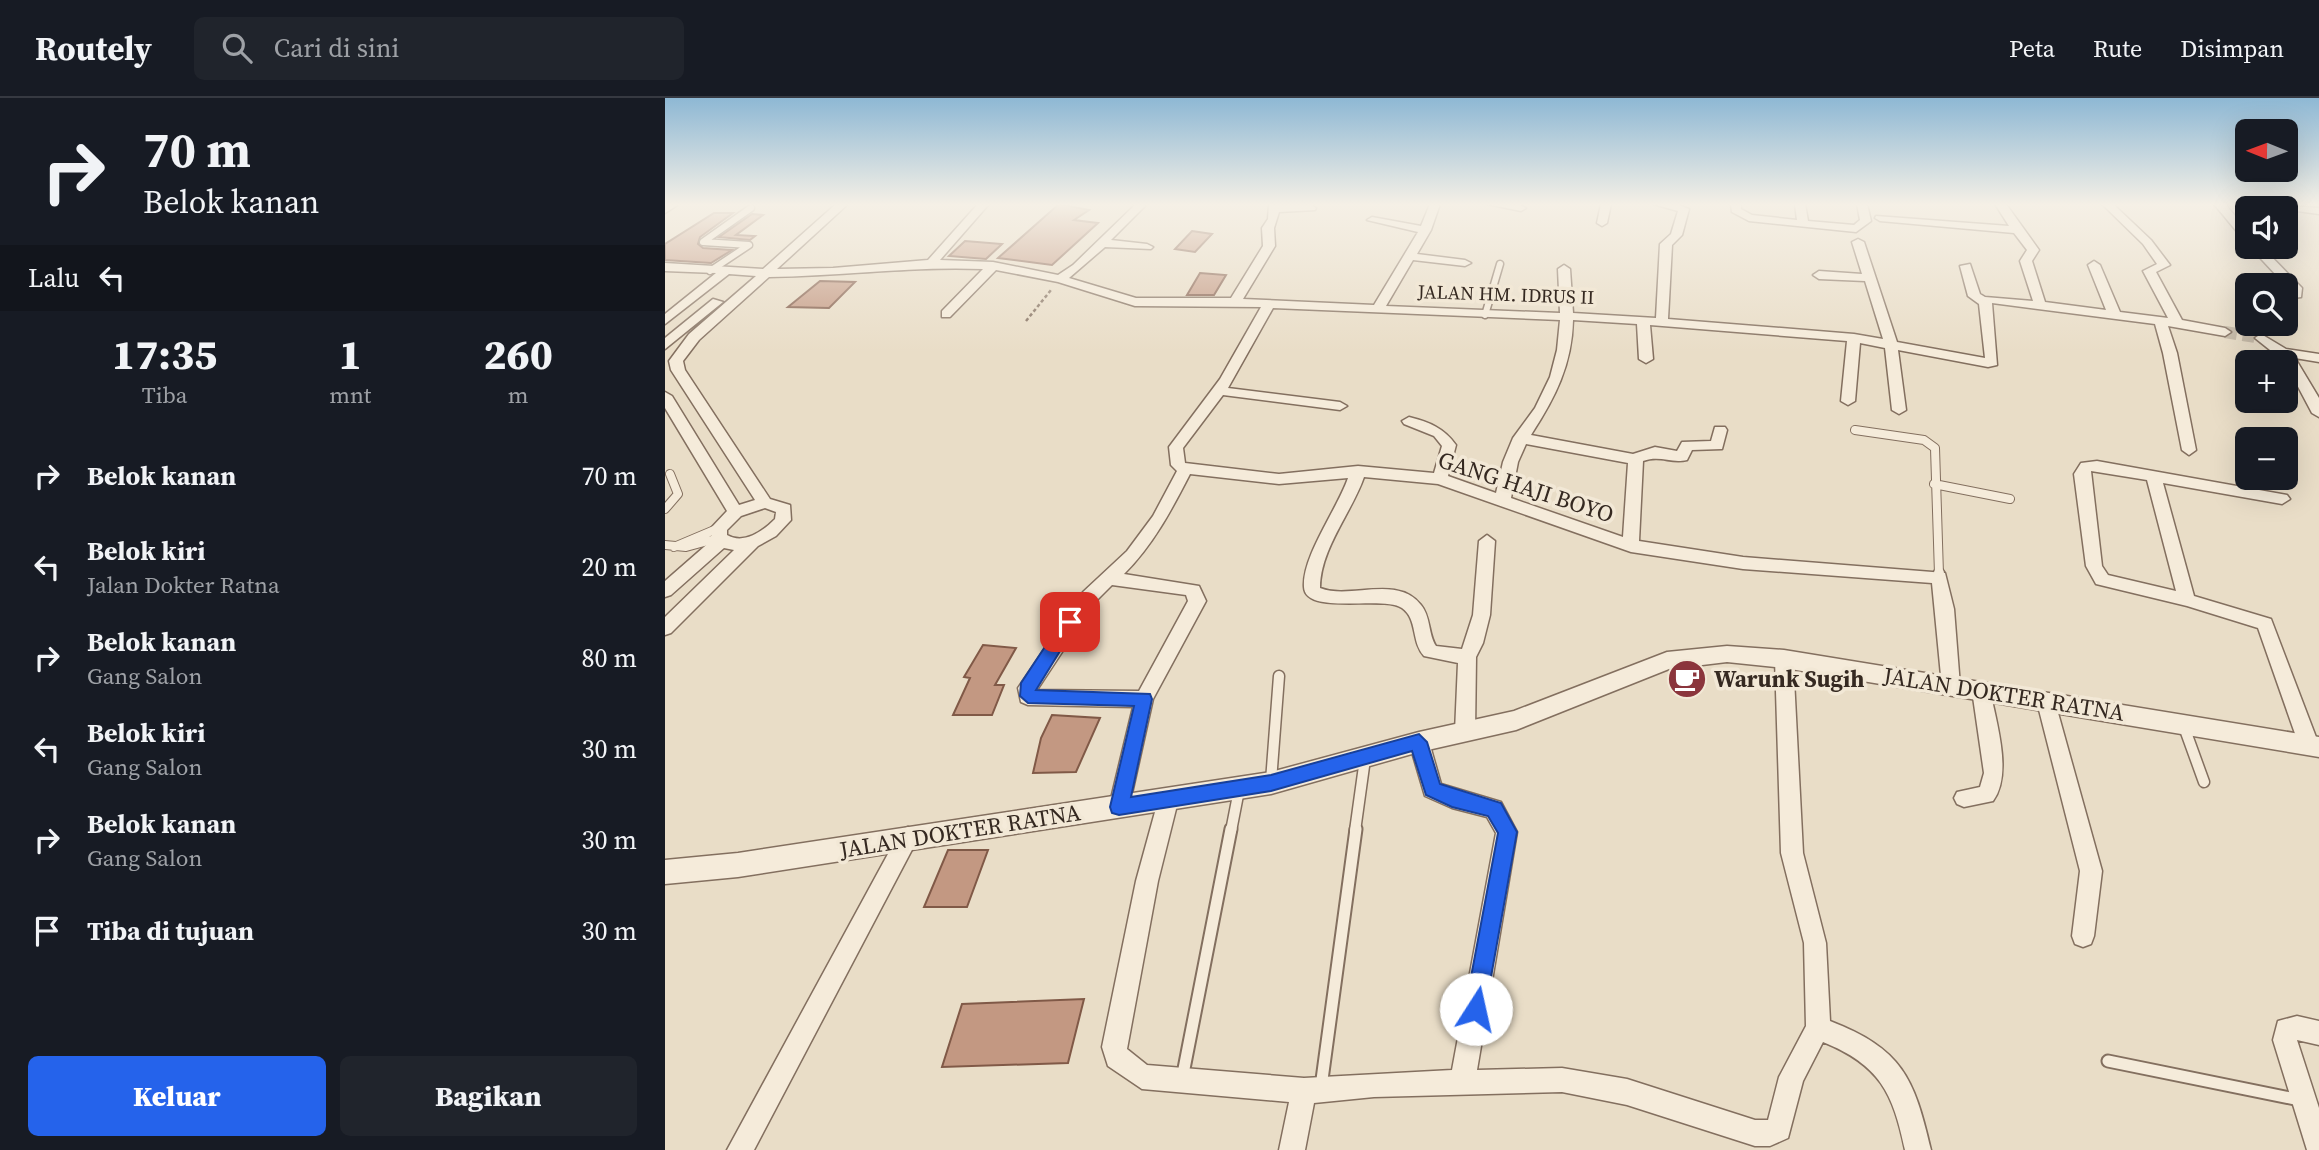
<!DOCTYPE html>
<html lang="id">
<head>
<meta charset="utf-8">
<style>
	body { margin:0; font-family:"Source Serif 4",serif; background:#20242c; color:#f1f3f6; height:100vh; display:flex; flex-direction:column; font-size:26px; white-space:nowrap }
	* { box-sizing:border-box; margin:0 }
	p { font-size:23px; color:#9ea1a6 }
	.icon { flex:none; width:38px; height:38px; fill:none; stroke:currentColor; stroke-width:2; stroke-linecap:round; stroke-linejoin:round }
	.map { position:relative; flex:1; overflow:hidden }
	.details { display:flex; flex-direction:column; background:#171b24; width:665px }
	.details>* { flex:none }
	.banner { background:#171b24; color:#f1f3f6; overflow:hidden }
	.needle { width:46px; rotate:271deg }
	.controls { position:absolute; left:1570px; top:21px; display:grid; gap:14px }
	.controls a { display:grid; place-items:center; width:63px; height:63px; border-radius:10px; background:#171b24; box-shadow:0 7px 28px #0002; font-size:35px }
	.pin { position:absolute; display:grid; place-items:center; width:60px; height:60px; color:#fff; margin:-30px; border-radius:14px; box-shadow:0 4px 10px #0006 }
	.me { position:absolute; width:77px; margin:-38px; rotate:10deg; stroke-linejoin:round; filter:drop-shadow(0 0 5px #0008) }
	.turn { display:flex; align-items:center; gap:24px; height:147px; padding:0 28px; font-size:32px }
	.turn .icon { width:91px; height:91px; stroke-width:2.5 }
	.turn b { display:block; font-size:49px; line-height:60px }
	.then { display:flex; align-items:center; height:66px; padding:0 28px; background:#0003; gap:14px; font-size:26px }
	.eta { display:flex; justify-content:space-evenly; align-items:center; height:119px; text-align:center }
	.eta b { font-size:42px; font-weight:800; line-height:49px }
	.cta { display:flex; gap:14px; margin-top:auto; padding:14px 28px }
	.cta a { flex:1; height:80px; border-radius:10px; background:#2563eb; color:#fff; font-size:28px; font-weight:800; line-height:80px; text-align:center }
	.cta a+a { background:#20242c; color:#f1f3f6 }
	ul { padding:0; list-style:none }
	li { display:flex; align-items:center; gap:21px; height:91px; padding:0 28px }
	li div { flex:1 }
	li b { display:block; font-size:26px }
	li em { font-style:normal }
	header { display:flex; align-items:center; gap:42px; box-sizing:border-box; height:98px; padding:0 35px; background:#171b24; border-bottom:2px solid #363941 }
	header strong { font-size:33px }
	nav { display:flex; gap:38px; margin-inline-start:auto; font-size:24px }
	.search { width:490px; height:63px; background:#20242c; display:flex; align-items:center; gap:18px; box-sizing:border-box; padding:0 24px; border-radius:10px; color:#9ea1a6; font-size:26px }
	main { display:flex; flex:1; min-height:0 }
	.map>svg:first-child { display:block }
	.building { fill:#c39882; stroke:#805947; stroke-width:2 }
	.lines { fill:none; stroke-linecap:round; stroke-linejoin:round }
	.minor-tunnel { stroke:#c5b9a6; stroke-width:12; stroke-dasharray:12 6; stroke-linecap:butt }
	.service-far3-casing { stroke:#836f5f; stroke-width:9 }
	.service-far2-casing { stroke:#836f5f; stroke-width:10 }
	.service-far1-casing { stroke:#836f5f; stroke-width:13 }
	.service-casing { stroke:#836f5f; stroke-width:15 }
	.minor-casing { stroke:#836f5f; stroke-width:3 }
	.tertiary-casing { stroke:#836f5f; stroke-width:3 }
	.path { stroke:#836f5f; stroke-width:2.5; stroke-dasharray:3.5 2.5; stroke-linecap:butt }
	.service-far3 { stroke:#f5ebda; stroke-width:6 }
	.service-far2 { stroke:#f5ebda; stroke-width:8 }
	.service-far1 { stroke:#f5ebda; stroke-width:10 }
	.service { stroke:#f5ebda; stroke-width:11 }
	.minor { fill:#f5ebda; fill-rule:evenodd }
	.tertiary { fill:#f5ebda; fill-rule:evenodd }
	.route { fill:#2563eb; stroke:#184099; stroke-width:2 }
	.labels { text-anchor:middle; stroke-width:7; stroke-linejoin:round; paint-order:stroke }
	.far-street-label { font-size:19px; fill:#352921; stroke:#f2e8d6 }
	.street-label { font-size:23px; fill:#352921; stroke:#f2e8d6 }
	.poi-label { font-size:23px; font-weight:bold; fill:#352921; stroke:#f2e8d6; text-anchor:start }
</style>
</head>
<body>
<header>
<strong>Routely</strong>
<div class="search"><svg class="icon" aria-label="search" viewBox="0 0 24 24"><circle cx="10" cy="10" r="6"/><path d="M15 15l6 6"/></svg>Cari di sini</div>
<nav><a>Peta</a><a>Rute</a><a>Disimpan</a></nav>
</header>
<main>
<section class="details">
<div class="banner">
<div class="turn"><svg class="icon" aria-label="right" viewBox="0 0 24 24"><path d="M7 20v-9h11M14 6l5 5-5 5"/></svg><div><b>70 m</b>Belok kanan</div></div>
<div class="then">Lalu<svg class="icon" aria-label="left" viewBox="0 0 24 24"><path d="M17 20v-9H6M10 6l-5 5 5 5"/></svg></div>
</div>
<div class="eta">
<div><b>17:35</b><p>Tiba</p></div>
<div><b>1</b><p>mnt</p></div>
<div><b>260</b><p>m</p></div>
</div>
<ul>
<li><svg class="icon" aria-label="right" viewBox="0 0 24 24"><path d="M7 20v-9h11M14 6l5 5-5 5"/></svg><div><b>Belok kanan</b></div><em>70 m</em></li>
<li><svg class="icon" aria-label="left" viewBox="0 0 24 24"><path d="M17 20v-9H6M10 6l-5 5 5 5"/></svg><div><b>Belok kiri</b><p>Jalan Dokter Ratna</p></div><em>20 m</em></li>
<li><svg class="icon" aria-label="right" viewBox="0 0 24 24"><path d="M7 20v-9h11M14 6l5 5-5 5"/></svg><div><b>Belok kanan</b><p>Gang Salon</p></div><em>80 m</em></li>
<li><svg class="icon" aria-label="left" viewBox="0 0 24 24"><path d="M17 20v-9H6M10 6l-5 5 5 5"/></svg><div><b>Belok kiri</b><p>Gang Salon</p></div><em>30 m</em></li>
<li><svg class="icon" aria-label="right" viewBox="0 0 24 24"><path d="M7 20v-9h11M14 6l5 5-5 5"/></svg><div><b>Belok kanan</b><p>Gang Salon</p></div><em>30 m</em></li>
<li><svg class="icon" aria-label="arrive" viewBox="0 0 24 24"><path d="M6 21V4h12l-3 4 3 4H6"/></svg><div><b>Tiba di tujuan</b></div><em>30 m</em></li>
</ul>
<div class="cta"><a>Keluar</a><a>Bagikan</a></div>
</section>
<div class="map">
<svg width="1654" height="1052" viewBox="0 0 1654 1052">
	<rect width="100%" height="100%" fill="#e9ddc7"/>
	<path class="building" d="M 394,106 L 424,112 L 409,122 L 433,125 L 387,167 L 333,160 Z
		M 49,115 L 68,115 L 35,139 L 33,146 L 38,150 L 67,152 L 46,165 L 0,162 L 0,146 Z
		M 87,116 L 98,117 L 71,137 L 90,138 L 85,142 L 54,139 Z
		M 527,133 L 547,136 L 530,154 L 510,151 Z
		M 300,143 L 337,146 L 321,161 L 284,158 Z
		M 535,175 L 561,177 L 549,197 L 522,197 Z
		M 155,183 L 190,184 L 164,210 L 123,209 Z
		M 318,547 L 351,550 L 330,587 L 339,587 L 327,617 L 288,617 L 305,580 L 299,579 Z
		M 387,617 L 435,620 L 411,674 L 368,675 L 376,640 Z
		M 283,752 L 323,752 L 302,809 L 259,809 Z
		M 419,901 L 403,965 L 277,969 L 297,906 Z"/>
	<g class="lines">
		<path class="minor-tunnel" d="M 1560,234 L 1596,240"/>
		<g class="service-far3-casing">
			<path id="service-far3" d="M 45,173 L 84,147 L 38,144 L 86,110
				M 820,217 L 835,166"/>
		</g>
		<g class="service-far2-casing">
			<path id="service-far2" d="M 1190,332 L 1259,342 L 1270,350 L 1274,476
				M 1269,386 L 1345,401
				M 0,411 L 13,396 L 5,376
				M 0,447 L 21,449 L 54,440
				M 9,449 L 54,430"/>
		</g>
		<g class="service-far1-casing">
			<path id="service-far1" d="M 1274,475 L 1274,479
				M 1518,626 L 1539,684
				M 606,683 L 614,578
				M 566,733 L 574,692
				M 690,733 L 700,661"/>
		</g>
		<g class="service-casing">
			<path id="service" d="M 1443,963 L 1635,1002
				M 517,981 L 566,731
				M 656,989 L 691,731"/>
		</g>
		<g class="minor-casing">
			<path id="minor" d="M 14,106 L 0,115 L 1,106 Z
				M 171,106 L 183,106 L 112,171 L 168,170 L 263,162 L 313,106 L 324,106 L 275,162 L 328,164 L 393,177 L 408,167 L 471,106 L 482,106 L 446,142 L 482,146 L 488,149 L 486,151 L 440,149 L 404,180 L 471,200 L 566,200 L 598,148 L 597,130 L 603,121 L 604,106 L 646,107 L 651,110 L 650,112 L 614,114 L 609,130 L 610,148 L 578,201 L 709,207 L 753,134 L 702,122 L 707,119 L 756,128 L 765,106 L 775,106 L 766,132 L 752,156 L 800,162 L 806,165 L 800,168 L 748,162 L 721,208 L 895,215 L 893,171 L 899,167 L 905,171 L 908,215 L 991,220 L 995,146 L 1006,136 L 1013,113 L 988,106 L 1011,106 L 1024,111 L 1017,137 L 1007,147 L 1003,221 L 1189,236 L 1218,241 L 1200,183 L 1154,181 L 1148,177 L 1154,173 L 1197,176 L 1187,144 L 1193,141 L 1199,144 L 1232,244 L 1320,260 L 1314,206 L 1303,198 L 1295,168 L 1305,166 L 1315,196 L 1320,199 L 1368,203 L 1355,163 L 1362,152 L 1349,135 L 1215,123 L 1210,120 L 1211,118 L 1344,128 L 1330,106 L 1341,106 L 1374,152 L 1367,163 L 1380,204 L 1441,212 L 1423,167 L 1429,163 L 1435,167 L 1455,214 L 1503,220 L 1478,173 L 1492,166 L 1478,146 L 1437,106 L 1448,106 L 1486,142 L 1505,167 L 1491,174 L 1517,222 L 1560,230 L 1566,234 L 1560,238 L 1503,228 L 1512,255 L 1531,352 L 1524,357 L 1517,352 L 1498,255 L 1490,226 L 1327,205 L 1332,267 L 1323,269 L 1233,252 L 1241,312 L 1234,316 L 1227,312 L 1220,250 L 1195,245 L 1190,303 L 1183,307 L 1176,303 L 1182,243 L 985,227 L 988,261 L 981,265 L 974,261 L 972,226 L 908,222 C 907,267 890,300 866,337 L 968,356 L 990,349 L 1012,353 L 1017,344 L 1046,343 L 1050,329 L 1060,329 L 1062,332 L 1057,351 L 1027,352 L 1022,362 C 1006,366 996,357 978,363 L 974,443 L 1078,459 L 1280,475 L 1289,511 L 1295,588 L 1293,593 L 1286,595 L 1279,593 L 1277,588 L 1267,485 L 1078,471 L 966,454 L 773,386 L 699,379 C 687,414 655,451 655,490 C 686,502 732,476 756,507 C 766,519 763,536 771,548 L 797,551 L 808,517 L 814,443 L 822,437 L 830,443 L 825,517 L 818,545 L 811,559 L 810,634 L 807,640 L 800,642 L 793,640 L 790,634 L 793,565 L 759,558 C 746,544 753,521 737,510 C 718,497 640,518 639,489 C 637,458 673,410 683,380 L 614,386 L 525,376 C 506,413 488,447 459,476 L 534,488 L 541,503 L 488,601 L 464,709 L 461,715 L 454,718 L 447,715 L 444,709 L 468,609 L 363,607 L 356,604 L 353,590 L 418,494 L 462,453 L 488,418 L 512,373 L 506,367 L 504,349 L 555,281 L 596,209 L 470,208 L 393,184 L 331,172 L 285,219 L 277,219 L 277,213 L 318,171 C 247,168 176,178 104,179 L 34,242 L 18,263 L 20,272 L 105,401 L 125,407 L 126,422 L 111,438 L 93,448 L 6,535 L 0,537 L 0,519 L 69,452 L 59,450 L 6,497 L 0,499 L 0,483 L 47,442 L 46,430 L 62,413 L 0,310 L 0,294 L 7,298 L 74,407 L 90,402 L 6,272 L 4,263 L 24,236 L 91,178 L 64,176 L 0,226 L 0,216 L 51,175 L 0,173 L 0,165 L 98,171 ZM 608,210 L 895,222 L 892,252 L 885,279 L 870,310 L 848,340 L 838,364 L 831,395 L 783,378 L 791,347 C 779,330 764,324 744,319 L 737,323 L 739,326 L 769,338 L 777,348 L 769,375 L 693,368 L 614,376 L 520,365 L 518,350 L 558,297 L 675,312 L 682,308 L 675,304 L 563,290 ZM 861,346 L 963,365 L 958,439 L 846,400 L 853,364 ZM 100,410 L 111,414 L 110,421 C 98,433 79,447 62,437 L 62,432 L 76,418 ZM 447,487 L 521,497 L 523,503 L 474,593 L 372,592 L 430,504 Z
				M 822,106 L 852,106 L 861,110 L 856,113 Z
				M 936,106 L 946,106 L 942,125 L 937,128 L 932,125 Z
				M 1066,106 L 1076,106 L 1076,111 L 1087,117 L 1132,122 L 1130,106 L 1140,106 L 1143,123 L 1189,127 L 1195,122 L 1192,106 L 1202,106 L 1206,123 L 1191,134 L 1084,123 L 1067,114 Z
				M 1549,106 L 1560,106 L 1582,132 L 1582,142 L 1578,141 Z
				M 1598,106 L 1654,110 L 1654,116 L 1603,109 Z
				M 1585,149 L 1597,149 L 1637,190 L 1636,199 L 1620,201 L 1620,193 L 1626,193 Z
				M 48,201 L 58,204 L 0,251 L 0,240 Z
				M 1596,236 L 1621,251 L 1654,256 L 1654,264 L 1630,260 L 1654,300 L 1654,319 L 1647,315 L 1620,264 L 1590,240 Z
				M 1432,363 L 1622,397 L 1625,401 L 1617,406 L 1498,385 L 1529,498 L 1606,521 L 1654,647 L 1651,653 L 1644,655 L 1637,653 L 1634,647 L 1593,530 L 1522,508 L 1431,486 L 1421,468 L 1409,376 L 1416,365 ZM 1426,373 L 1482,382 L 1511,493 L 1443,477 L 1437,468 Z
				M 1119,554 L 1125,556 L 1128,561 L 1138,755 L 1161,845 L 1165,923 C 1237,951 1249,979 1266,1052 L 1240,1052 C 1228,995 1215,967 1158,944 L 1138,983 L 1123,1040 L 1105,1048 L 1090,1048 L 962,1007 L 897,994 L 709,999 L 649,1005 L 640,1052 L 614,1052 L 624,1004 L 477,991 L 443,968 L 437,949 L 471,783 L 493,703 L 496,697 L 503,694 L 510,697 L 513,703 L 493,783 L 462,951 L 482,967 L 639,980 L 787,972 L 831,735 L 822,719 L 787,710 L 760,698 L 744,644 L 747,638 L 754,636 L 761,638 L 764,644 L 776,686 L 836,704 L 852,734 L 812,972 L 897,970 L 962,981 L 1090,1022 L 1103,1022 L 1114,979 L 1141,928 L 1139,845 L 1116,755 L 1110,561 L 1113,556 Z
				M 1316,584 L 1323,587 L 1325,592 C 1331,624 1348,676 1328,703 L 1299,709 L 1292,706 L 1289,700 L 1292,694 L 1315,689 L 1319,675 L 1307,592 L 1309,587 Z
				M 1381,596 L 1388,599 L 1390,604 L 1437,773 L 1429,838 L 1426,846 L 1418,849 L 1410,846 L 1407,838 L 1415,773 L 1372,604 L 1374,599 Z
				M 243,729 L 250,732 L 253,739 L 250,746 L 89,1052 L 62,1052 L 236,732 Z
				M 1632,918 L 1654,923 L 1654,947 L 1632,942 L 1654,1010 L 1654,1052 L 1642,1052 L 1608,942 L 1613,923 Z"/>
		</g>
		<g class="tertiary-casing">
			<path id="tertiary" d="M 1062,548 L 1119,552 L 1654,639 L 1654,659 L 1119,570 L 1062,564 L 1004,571 L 851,632 L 754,654 L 606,696 L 73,779 L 0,786 L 0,762 L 73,755 L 606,674 L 754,634 L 849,613 L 1002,554 Z"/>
		</g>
		<path class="path" d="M 361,223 L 386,192"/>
		<use href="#service-far3" class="service-far3"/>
		<use href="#service-far2" class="service-far2"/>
		<use href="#service-far1" class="service-far1"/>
		<use href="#service" class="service"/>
		<use href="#minor" class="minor"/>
		<use href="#tertiary" class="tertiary"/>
	</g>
	<linearGradient id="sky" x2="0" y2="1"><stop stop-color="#8eb8d4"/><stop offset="0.42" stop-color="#f5f0e6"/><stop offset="1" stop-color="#f5f0e6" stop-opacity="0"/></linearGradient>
	<rect width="1654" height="254" fill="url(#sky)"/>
	<path class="route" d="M 405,518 L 413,524 L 371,592 L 485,596 L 487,601 L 466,699 L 606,677 L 754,636 L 762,644 L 775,686 L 836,705 L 852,734 L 819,918 L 811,921 L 804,918 L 800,911 L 833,735 L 823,718 L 787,709 L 761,697 L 747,653 L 606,693 L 454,717 L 447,715 L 445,709 L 469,608 L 363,605 L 355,598 L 356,585 L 399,520 Z"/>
	<defs>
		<g id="cafe-disc" transform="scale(2.0125)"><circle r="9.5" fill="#8b353c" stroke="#f2e8d6"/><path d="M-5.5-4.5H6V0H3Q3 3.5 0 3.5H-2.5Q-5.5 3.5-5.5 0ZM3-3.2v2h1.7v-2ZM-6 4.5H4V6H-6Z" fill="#fff"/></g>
	</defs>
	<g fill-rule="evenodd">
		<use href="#cafe-disc" x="1022" y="581"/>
	</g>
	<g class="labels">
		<g class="far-street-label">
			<text transform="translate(841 196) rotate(2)" y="7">JALAN HM. IDRUS II</text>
		</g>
		<g class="street-label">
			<text transform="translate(861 389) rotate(18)" y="8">GANG HAJI BOYO</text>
			<text transform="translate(1339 596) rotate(9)" y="8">JALAN DOKTER RATNA</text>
			<text transform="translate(295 733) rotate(-9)" y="8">JALAN DOKTER RATNA</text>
		</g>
		<g class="poi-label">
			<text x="1049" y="589">Warunk Sugih</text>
		</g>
	</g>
</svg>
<div class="controls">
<a><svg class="needle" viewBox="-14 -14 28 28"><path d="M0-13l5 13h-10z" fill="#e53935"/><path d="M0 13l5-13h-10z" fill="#9ea1a6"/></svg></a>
<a><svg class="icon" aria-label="sound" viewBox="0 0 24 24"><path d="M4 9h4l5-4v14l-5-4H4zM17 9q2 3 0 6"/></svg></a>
<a><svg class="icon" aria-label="search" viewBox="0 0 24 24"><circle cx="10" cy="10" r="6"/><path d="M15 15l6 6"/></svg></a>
<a>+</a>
<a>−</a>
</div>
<div class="pin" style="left:405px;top:524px;background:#d93025"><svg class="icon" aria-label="arrive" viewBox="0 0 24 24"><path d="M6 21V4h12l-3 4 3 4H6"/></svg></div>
<svg class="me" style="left:811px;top:911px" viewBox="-20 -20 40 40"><circle r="19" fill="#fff"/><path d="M0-13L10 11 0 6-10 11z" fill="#2563eb"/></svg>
</div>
</main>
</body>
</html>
